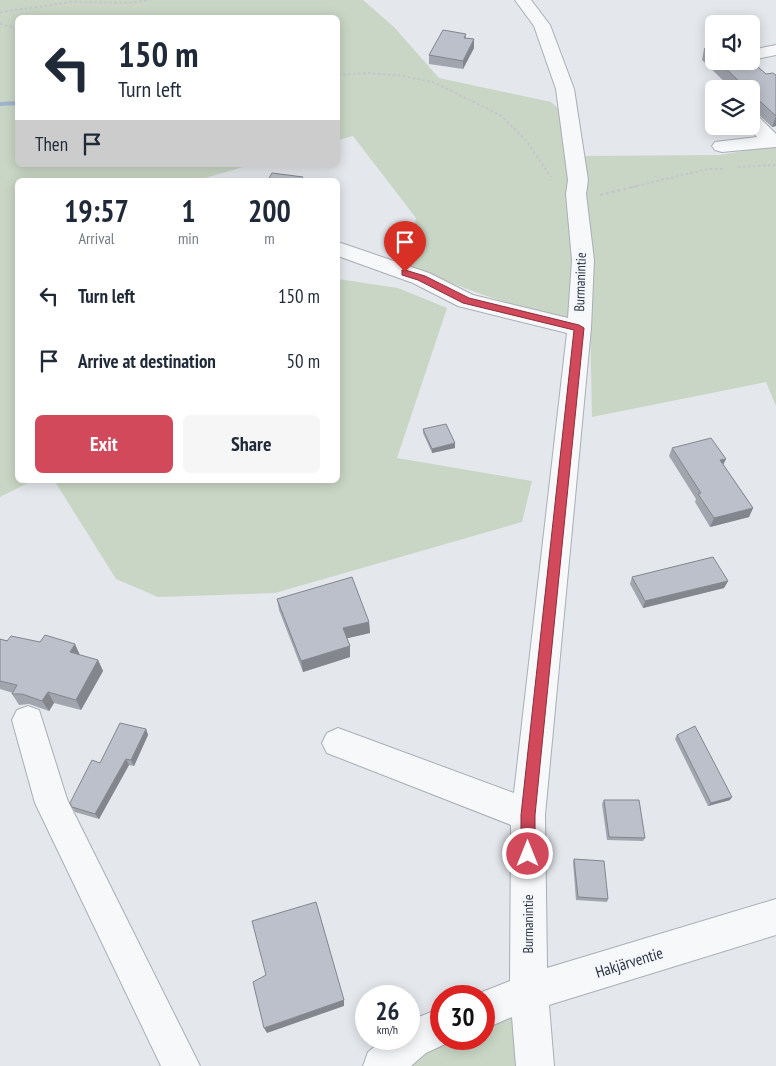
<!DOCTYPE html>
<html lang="en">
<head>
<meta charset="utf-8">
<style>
	body { margin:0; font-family:"PT Sans Narrow",sans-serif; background:#f6f6f7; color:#1f2937; height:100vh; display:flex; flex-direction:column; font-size:19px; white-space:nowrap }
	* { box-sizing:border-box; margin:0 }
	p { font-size:16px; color:#747a83 }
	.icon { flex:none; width:28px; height:28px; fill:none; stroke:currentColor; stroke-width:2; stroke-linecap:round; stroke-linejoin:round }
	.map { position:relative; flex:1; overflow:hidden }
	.panel { position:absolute; left:15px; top:178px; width:325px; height:305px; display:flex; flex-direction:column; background:#fff; border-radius:8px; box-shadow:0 2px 12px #0003 }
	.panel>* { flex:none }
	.top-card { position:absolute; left:15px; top:15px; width:325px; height:152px; border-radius:8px; box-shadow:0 2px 12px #0003; background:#fff; color:#1f2937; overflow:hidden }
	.buttons { position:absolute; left:705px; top:15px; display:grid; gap:10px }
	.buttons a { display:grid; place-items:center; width:55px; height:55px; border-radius:8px; background:#fff; box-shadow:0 2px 12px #0003; font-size:25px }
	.speed { position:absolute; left:355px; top:985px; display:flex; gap:10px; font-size:25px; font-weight:700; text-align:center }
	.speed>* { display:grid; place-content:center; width:65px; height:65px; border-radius:50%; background:#fff; box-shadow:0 2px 12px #0003; line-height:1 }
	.speed small { font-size:12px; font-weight:400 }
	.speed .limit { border:8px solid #d22; background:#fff; color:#111 }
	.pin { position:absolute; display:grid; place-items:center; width:42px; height:42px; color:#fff; margin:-51px -21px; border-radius:50% 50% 50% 0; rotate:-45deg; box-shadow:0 0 5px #0007 }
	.pin .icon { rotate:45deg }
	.me { position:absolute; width:55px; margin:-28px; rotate:0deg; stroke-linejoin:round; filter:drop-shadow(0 0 4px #0008) }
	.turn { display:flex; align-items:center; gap:18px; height:105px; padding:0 20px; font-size:22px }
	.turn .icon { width:65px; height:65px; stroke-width:2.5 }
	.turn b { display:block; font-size:35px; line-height:42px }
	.then { display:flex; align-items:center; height:48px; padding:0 20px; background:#0003; gap:10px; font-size:19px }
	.eta { display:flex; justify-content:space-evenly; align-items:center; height:85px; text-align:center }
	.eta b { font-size:30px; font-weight:700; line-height:35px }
	.button { display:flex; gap:10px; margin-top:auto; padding:10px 20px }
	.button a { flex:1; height:58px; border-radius:8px; background:#d1495b; color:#fff; font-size:20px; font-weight:700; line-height:58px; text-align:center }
	.button a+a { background:#f6f6f7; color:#1f2937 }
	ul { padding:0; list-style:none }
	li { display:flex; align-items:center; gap:15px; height:65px; padding:0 20px }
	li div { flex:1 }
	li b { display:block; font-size:19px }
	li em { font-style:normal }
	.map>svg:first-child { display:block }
	.green { fill:#c9d6c5 }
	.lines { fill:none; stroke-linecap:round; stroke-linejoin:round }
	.stream { fill:#9fb4cc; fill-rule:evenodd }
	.minor-casing { stroke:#a9aeb7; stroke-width:2 }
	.path-far1 { stroke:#c2c5cb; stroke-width:2; stroke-dasharray:2.5 2.5; stroke-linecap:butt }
	.path { stroke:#c2c5cb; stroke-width:2.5; stroke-dasharray:3 3; stroke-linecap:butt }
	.minor { fill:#f7f8fa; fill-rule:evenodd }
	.wall { fill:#a1a5ae }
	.shaded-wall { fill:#83868d }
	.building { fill:#bbc0ca; stroke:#83868d }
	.route { fill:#d1495b; stroke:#882f3b }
	.labels { text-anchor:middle; stroke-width:4.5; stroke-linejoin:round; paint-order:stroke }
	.street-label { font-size:14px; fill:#2b3445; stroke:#f4f6f9 }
	.near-street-label { font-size:16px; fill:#2b3445; stroke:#f4f6f9 }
</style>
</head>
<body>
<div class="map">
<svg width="776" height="1066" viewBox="0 0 776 1066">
	<rect width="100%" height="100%" fill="#e4e7ec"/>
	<path class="green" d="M 0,0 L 363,0 L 394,27 L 439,78 L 551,102 L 579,128 L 584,156 L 720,155 L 776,145 L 776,406 L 766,382 L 592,417 L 590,322 C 526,313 464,289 405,264 L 416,218 L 353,136 L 338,140 L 338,18 L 18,18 L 18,165 L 250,165 L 198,180 L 18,180 L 18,480 L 34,480 L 0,497 Z
		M 338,279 L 398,288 L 447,308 L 397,458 L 532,481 L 522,522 L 275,593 L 158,597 L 116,579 L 54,480 L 338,480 Z
		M 515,1015 L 518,1066 L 410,1066 L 419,1056 L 460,1039 L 484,1039 L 484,1029 Z"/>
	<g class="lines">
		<path class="stream" d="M 18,101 L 18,105 L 0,106 L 0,102 Z"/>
		<g class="minor-casing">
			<path id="minor" d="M 515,0 L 531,0 L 550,25 L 574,89 L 588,180 L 586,194 L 594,260 L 591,328 L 545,815 L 547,968 L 776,899 L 776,935 L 549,1005 L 554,1066 L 516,1066 L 512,1017 L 484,1029 L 484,996 L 472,996 L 510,981 L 511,825 L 327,753 L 322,743 L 327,733 L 338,728 L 514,793 L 567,333 L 458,306 L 413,283 L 338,256 L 338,242 L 429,273 L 473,295 L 568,318 L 572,260 L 566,194 L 568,180 L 556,89 L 534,26 Z
				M 776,45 L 776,55 L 751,60 L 751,50 Z
				M 751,114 L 758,116 L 776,134 L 776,147 L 722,152 L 715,150 L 712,146 L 715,142 L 757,137 L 747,126 L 751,126 Z
				M 28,706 L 39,710 L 67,799 L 200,1066 L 161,1066 L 35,803 L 12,720 L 17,710 Z
				M 441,1008 L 441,1039 L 455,1039 L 454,1040 L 426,1053 L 411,1066 L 363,1066 L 368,1052 L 384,1039 L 409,1039 L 409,1021 Z"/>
		</g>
		<path class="path-far1" d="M 0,12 L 72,2 L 132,3 L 148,0
			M 0,24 L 18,28
			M 338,75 L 368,73 L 403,76 L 433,82 L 500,115 L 525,139 L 551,177
			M 738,167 L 776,165
			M 632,187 L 708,169 L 725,169"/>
		<path class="path" d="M 600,195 L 637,186"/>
		<use href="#minor" class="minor"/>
	</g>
	<path class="wall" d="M 466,34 L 466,38 L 474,39 L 474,48 L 463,69 L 429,64 L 429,55 Z
		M 714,47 L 714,61 L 751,61 L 766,74 L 776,75 L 776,126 L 772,127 L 751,107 L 751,89 L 732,89 L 702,60 L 704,49 Z
		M 423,429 L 455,443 L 455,448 L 432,453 L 423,433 Z
		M 672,448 L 726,459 L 723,464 L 753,508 L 749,517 L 710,527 L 695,502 L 696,499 L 669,456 Z
		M 632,577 L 728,581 L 724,588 L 643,608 L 630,584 Z
		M 277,599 L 369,622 L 370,633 L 347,638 L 350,646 L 350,657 L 303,672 L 279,610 Z
		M 0,639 L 80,655 L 98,660 L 103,671 L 81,710 L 54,703 L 49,711 L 29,704 L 19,705 L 12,694 L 13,693 L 0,689 Z
		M 146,729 L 148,735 L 134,766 L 129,765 L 99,819 L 75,812 L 72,807 Z
		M 677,735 L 730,800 L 708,806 L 675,739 Z
		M 604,800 L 645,838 L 643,841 L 607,840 L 602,804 Z
		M 574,859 L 608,899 L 607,902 L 576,900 L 573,862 Z"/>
	<path class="shaded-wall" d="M 474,39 L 474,48 L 463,69 L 463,61 Z
		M 776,116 L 776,126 L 772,127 Z
		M 455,443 L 455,448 L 432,453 L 432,449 Z
		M 726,459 L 722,467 L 720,460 Z
		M 753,508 L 749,517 L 710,527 L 714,518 Z
		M 728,581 L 724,588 L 643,608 L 645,601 Z
		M 369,622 L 370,633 L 344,639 L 343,628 Z
		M 75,644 L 80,655 L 76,663 L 70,652 Z
		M 350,646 L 350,657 L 303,672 L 301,661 Z
		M 98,660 L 103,671 L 81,710 L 76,700 Z
		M 48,692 L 54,703 L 49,711 L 42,701 Z
		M 146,729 L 148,735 L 134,766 L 131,760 Z
		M 126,759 L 129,765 L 99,819 L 95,814 Z
		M 732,797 L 730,800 L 708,806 L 711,803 Z
		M 344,1000 L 344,1006 L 267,1033 L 264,1028 Z"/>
	<path class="building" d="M 443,30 L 466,34 L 464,38 L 474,39 L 463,61 L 429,55 Z
		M 714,47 L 714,58 L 704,49 Z
		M 718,61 L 751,61 L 766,74 L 773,73 L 776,75 L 776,116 L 751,93 L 751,89 L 747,89 Z
		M 272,173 L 303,177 L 301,180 L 268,180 Z
		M 446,424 L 455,443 L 432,449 L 423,429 Z
		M 711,438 L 726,459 L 720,460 L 753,508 L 714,518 L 698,494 L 701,493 L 672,448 Z
		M 713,557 L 728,581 L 645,601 L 632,577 Z
		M 352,577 L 369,622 L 343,628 L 350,646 L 301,661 L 277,599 Z
		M 45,635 L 75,644 L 70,652 L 98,660 L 76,700 L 48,692 L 42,701 L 22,694 L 12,694 L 17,685 L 0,681 L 0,639 L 7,641 L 11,636 L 40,642 Z
		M 120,723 L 146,729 L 131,760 L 126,759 L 95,814 L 72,807 L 70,803 L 92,760 L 100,763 Z
		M 695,726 L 732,797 L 711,803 L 677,735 Z
		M 604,800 L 639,800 L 645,838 L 609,837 Z
		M 574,859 L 604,861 L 608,899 L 578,897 Z
		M 316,902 L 344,1000 L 264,1028 L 253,982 L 266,975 L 252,921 Z"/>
	<path class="route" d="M 402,270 L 405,270 L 425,276 L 469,298 L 579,325 L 584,328 L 535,815 L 535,854 L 533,859 L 528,861 L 523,859 L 521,854 L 521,815 L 574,330 L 463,303 L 418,280 L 402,275 Z"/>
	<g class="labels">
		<g class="street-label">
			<text transform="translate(580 282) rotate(-88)" y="5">Burmanintie</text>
			<text transform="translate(528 924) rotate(-90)" y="5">Burmanintie</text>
		</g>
		<g class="near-street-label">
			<text transform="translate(629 962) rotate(-17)" y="6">Hakjärventie</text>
		</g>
	</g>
</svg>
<div class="buttons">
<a><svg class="icon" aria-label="sound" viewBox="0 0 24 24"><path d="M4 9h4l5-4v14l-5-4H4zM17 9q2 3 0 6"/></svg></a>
<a><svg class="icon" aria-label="layers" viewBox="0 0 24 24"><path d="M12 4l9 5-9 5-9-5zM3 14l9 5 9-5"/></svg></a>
</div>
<div class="speed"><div>26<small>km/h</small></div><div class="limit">30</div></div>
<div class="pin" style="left:405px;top:272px;background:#d93025"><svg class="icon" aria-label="arrive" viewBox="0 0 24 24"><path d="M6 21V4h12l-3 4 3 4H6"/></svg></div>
<svg class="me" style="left:528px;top:854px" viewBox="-20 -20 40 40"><circle r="17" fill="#d1495b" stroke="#fff" stroke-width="3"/><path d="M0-11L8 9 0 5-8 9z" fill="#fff"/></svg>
<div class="top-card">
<div class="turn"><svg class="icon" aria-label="left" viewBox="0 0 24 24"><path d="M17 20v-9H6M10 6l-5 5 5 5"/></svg><div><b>150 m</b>Turn left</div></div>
<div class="then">Then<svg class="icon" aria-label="arrive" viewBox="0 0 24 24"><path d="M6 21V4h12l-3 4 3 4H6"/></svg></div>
</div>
<section class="panel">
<div class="eta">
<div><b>19:57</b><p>Arrival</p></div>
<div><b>1</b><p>min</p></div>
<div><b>200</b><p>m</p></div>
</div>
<ul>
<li><svg class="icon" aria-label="left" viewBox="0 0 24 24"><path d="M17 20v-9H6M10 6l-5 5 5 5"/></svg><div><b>Turn left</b></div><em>150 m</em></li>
<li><svg class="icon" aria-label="arrive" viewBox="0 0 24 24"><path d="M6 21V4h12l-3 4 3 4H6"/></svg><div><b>Arrive at destination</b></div><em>50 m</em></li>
</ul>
<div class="button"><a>Exit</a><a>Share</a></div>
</section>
</div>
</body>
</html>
